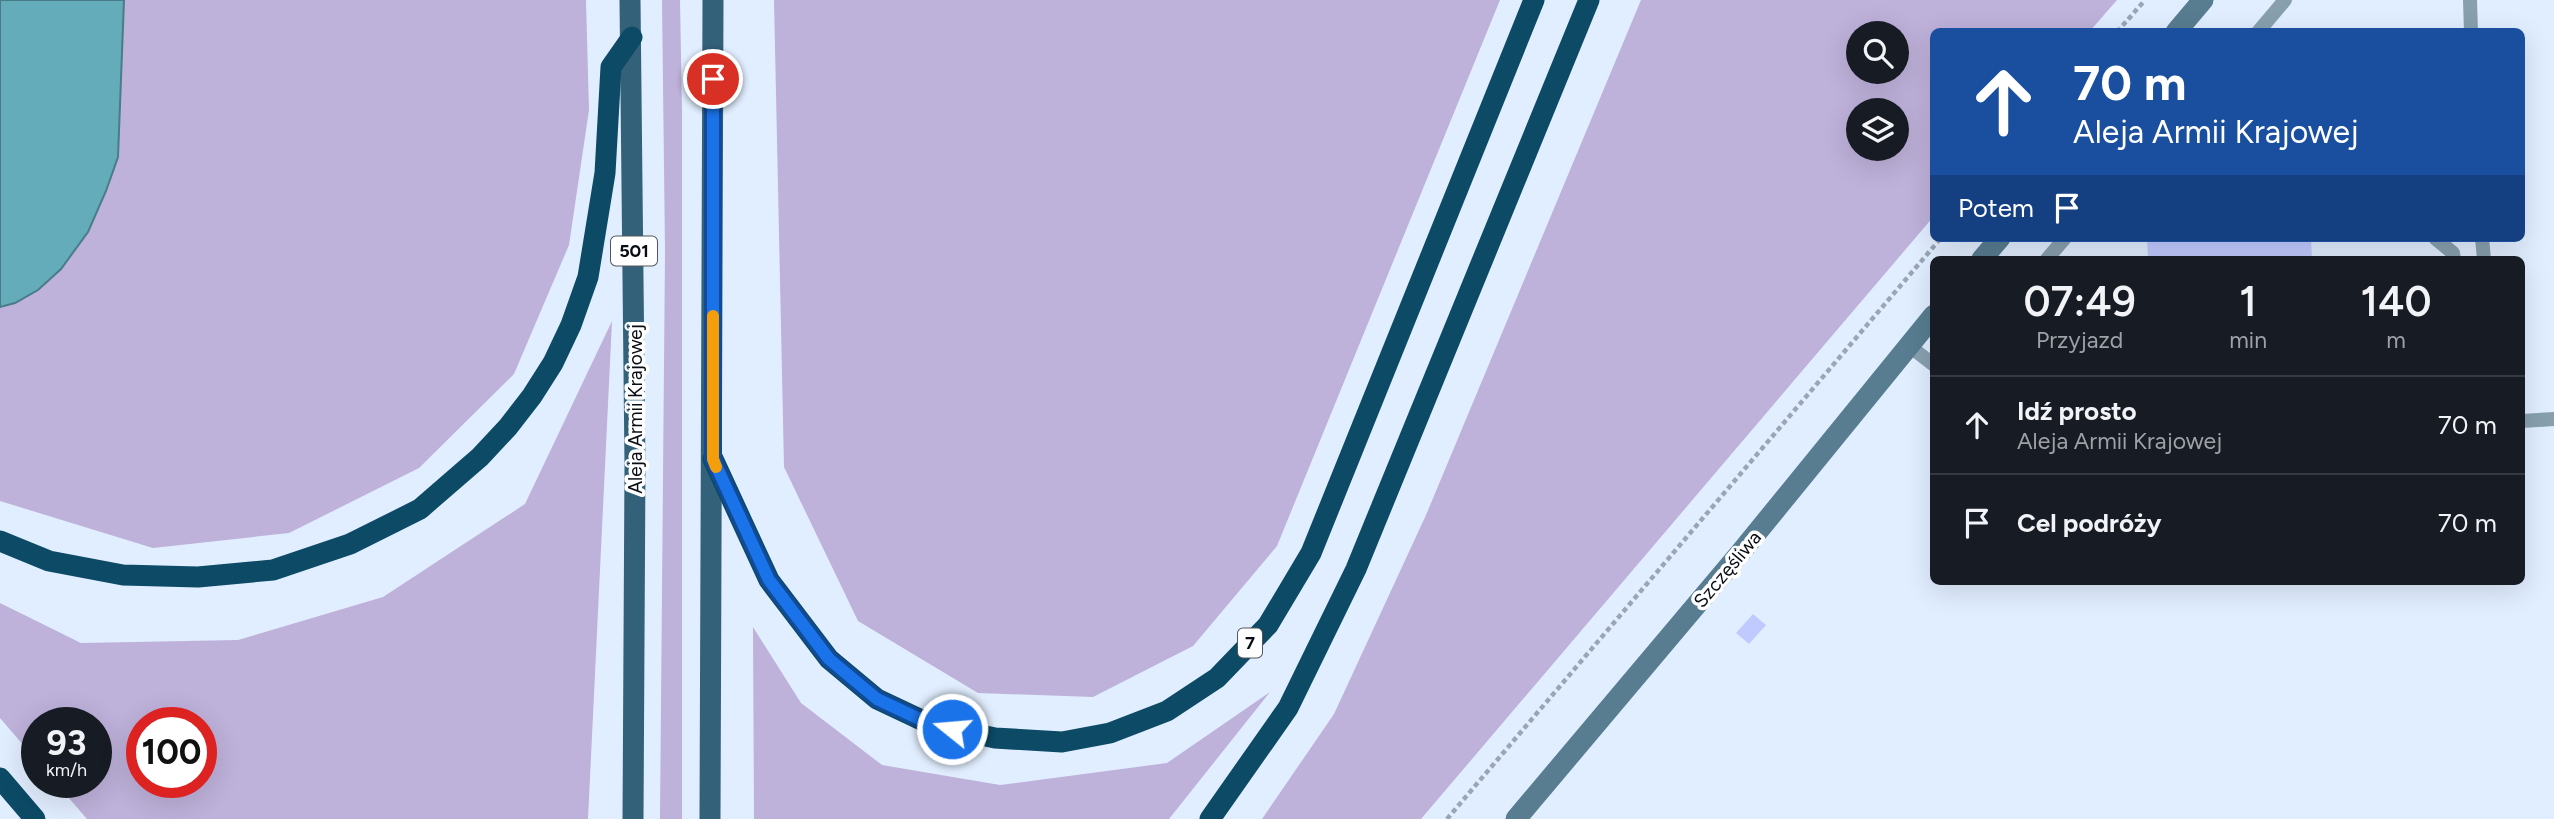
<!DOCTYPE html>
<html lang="pl">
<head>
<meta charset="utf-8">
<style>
	body { margin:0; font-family:Figtree,sans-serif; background:#242831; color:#f1f3f6; height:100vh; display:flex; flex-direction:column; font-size:26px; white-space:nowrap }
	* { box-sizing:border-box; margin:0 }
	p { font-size:23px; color:#9ea1a6 }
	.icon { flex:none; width:38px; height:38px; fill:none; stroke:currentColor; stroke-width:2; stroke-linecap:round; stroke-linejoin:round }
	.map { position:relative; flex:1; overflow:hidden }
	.panel { position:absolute; left:1930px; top:256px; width:595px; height:329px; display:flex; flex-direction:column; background:#171b24; border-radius:10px; box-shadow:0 7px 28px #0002 }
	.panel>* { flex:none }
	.guide { position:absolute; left:1930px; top:28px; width:595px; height:214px; border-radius:10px; box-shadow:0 7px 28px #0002; background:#1a4fa0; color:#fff; overflow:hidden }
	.buttons { position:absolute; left:1846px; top:21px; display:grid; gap:14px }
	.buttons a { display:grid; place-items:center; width:63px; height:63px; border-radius:50%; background:#171b24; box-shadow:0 7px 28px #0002; font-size:35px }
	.speed { position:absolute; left:21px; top:707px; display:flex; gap:14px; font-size:35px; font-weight:700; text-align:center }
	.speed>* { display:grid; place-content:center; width:91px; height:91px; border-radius:50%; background:#171b24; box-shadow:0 7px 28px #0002; line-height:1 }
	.speed small { font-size:18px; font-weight:400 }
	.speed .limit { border:10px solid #d22; background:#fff; color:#111 }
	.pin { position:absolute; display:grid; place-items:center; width:60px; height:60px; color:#fff; margin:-30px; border:4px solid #fff; border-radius:50%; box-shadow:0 2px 7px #0007 }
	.me { position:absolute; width:77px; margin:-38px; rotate:287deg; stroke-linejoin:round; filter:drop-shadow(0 0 5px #0008) }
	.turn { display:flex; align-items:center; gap:24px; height:147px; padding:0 28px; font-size:32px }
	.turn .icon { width:91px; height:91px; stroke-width:2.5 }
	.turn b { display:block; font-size:49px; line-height:60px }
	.then { display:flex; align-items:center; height:66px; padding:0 28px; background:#0003; gap:14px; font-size:26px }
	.eta { display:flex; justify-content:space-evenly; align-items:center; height:119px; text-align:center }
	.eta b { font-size:42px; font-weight:600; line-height:49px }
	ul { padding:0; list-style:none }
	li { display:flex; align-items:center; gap:21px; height:98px; padding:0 28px; border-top:2px solid #363941 }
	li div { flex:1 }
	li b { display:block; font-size:26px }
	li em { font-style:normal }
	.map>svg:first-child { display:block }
	.green { fill:#beb1da; fill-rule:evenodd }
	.water { fill:#64acba; stroke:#487c88; stroke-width:2 }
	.building { fill:#c1caff }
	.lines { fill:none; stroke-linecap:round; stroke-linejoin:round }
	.path { stroke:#9ba5b3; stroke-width:4.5; stroke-dasharray:5 3.5; stroke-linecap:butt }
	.lane { stroke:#88a0ae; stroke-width:14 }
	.secondary { stroke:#587c90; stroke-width:21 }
	.primary { stroke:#336179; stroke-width:21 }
	.highway { stroke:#0c4a66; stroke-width:21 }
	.route-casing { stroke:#114b97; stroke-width:18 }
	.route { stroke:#1a73e8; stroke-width:12 }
	.slow { stroke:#f59e0b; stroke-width:12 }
	.labels { text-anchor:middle; stroke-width:7; stroke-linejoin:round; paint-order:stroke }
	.shield { fill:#fff; stroke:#52565a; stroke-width:2 }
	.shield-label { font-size:18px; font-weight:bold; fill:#080d14 }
	.street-label { font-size:19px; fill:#080d14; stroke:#fff }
</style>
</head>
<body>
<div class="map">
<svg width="2554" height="819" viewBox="0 0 2554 819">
	<rect width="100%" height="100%" fill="#e1eeff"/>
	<path class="green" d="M 0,0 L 586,0 L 589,110 L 569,245 L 514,374 L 419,468 L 289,533 L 153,548 L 0,501 Z
		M 662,0 L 680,0 L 682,112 L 682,819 L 660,819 L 665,251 Z
		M 774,0 L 1500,0 L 1277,546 L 1193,646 L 1093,697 L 978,693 L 858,621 L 784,467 Z
		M 1641,0 L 2117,0 L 2090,31 L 1934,32 L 1934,216 L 1421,819 L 1262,819 L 1334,714 L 1426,515 ZM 1858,33 L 1897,33 L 1897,72 L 1858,72 ZM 1858,110 L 1897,110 L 1897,149 L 1858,149 Z
		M 612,321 L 588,819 L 87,819 L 55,782 L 96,782 L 96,723 L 37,723 L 37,761 L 0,718 L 0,603 L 81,643 L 238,640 L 383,597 L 525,504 ZM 142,723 L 201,723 L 201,782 L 142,782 Z
		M 753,627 L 801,703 L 882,765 L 1000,785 L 1167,763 L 1270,692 L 1169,819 L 754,819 Z"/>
	<path class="water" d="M 0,0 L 124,0 L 118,157 L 106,191 L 88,232 L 61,269 L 38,290 L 15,303 L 0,307 Z"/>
	<path class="building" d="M 2147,238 L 2311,238 L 2312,259 L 2148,259 Z
		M 1753,614 L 1766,625 L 1749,644 L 1736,633 Z"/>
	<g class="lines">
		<path class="path" d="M 2117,32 L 2145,0
			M 1447,819 L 1941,238"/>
		<path class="lane" d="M 2470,0 L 2471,32
			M 2258,32 L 2285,0
			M 2435,238 L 2453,253 L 2454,259
			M 2482,238 L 2484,259
			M 2047,259 L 2065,238
			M 1908,345 L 1934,365
			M 2522,421 L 2554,419"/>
		<path class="secondary" d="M 2176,32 L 2203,0
			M 1982,259 L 2000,238
			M 1516,819 L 1741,552 L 1934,315"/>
		<path class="primary" d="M 630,0 L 635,465 L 633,819
			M 710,819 L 713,0"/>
		<path class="highway" d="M 713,459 L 769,580 L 829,659 L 877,699 L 930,724 L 995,738 L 1062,742 L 1110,733 L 1167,711 L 1217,678 L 1268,625 L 1311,553 L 1534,0
			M 0,541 L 49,561 L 123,575 L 198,577 L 273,570 L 350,544 L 420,509 L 480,457 L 508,427 L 532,396 L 553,363 L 571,325 L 588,277 L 605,173 L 611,67 L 632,37
			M 0,778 L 35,819
			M 1210,819 L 1288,708 L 1356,569 L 1589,0"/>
	</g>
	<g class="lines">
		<g class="route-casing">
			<path id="route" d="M 713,79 L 713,459 L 769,580 L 829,659 L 877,699 L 930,724 L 952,729"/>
		</g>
		<use href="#route" class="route"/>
		<path class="slow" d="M 713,316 L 713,459 L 716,467"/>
	</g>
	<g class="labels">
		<g class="shield">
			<rect x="611" y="236.5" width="46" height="29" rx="5"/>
			<rect x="1238" y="628.5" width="24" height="29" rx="5"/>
		</g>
		<g class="shield-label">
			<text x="634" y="257">501</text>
			<text x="1250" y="649">7</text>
		</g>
		<g class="street-label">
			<text transform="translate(635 409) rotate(-90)" y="7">Aleja Armii Krajowej</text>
			<text transform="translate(1727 569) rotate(-50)" y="7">Szczęśliwa</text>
		</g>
	</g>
</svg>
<div class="buttons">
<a><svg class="icon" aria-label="search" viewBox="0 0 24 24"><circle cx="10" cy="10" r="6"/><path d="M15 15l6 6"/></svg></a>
<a><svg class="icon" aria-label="layers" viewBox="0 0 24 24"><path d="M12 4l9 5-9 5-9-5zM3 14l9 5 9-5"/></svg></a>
</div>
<div class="speed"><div>93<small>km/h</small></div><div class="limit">100</div></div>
<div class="pin" style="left:713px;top:79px;background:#d93025"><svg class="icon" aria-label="arrive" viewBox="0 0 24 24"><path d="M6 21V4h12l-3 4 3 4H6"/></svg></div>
<svg class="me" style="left:952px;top:729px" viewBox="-20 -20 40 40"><circle r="17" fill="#1a73e8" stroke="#fff" stroke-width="3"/><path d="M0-11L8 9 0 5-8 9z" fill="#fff"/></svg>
<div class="guide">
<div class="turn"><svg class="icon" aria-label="ahead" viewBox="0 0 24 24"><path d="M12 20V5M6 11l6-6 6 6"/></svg><div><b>70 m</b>Aleja Armii Krajowej</div></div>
<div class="then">Potem<svg class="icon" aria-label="arrive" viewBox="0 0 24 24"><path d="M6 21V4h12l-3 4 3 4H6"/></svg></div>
</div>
<section class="panel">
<div class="eta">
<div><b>07:49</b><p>Przyjazd</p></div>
<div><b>1</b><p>min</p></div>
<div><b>140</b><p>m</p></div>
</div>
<ul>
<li><svg class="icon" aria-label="ahead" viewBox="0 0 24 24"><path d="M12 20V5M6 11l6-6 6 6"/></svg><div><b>Idź prosto</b><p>Aleja Armii Krajowej</p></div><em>70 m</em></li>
<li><svg class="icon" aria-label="arrive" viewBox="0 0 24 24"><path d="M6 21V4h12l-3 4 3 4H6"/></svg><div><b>Cel podróży</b></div><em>70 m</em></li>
</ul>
</section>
</div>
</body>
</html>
